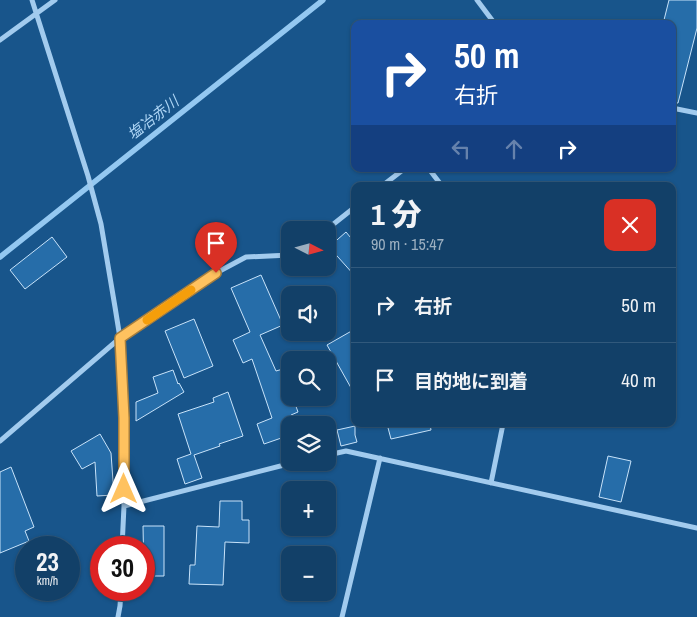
<!DOCTYPE html>
<html lang="ja">
<head>
<meta charset="utf-8">
<style>
	body { margin:0; font-family:"Archivo Narrow","Noto Sans JP",sans-serif; background:#1f4b71; color:#f1f3f6; height:100vh; display:flex; flex-direction:column; font-size:19px; white-space:nowrap }
	* { box-sizing:border-box; margin:0 }
	p { font-size:16px; color:#9cafc0 }
	.icon { flex:none; width:28px; height:28px; fill:none; stroke:currentColor; stroke-width:2; stroke-linecap:round; stroke-linejoin:round }
	.map { position:relative; flex:1; overflow:hidden }
	.sheet { position:absolute; left:351px; top:182px; width:325px; height:245px; display:flex; flex-direction:column; background:#124068; border-radius:10px; box-shadow:0 1px 4px #0004,0 0 0 1px #31597c }
	.sheet>* { flex:none }
	.banner { position:absolute; left:351px; top:20px; width:325px; height:152px; border-radius:10px; box-shadow:0 1px 4px #0004,0 0 0 1px #31597c; background:#1a4fa0; color:#fff; overflow:hidden }
	.needle { width:32px; rotate:96deg }
	.buttons { position:absolute; left:281px; top:221px; display:grid; gap:10px }
	.buttons a { display:grid; place-items:center; width:55px; height:55px; border-radius:10px; background:#124068; box-shadow:0 1px 4px #0004,0 0 0 1px #31597c; font-size:25px }
	.speed { position:absolute; left:15px; top:536px; display:flex; gap:10px; font-size:25px; font-weight:700; text-align:center }
	.speed>* { display:grid; place-content:center; width:65px; height:65px; border-radius:50%; background:#124068; box-shadow:0 1px 4px #0004,0 0 0 1px #31597c; line-height:1 }
	.speed small { font-size:12px; font-weight:400 }
	.speed .limit { border:8px solid #d22; background:#fff; color:#111 }
	.pin { position:absolute; display:grid; place-items:center; width:42px; height:42px; color:#fff; margin:-51px -21px; border-radius:50% 50% 50% 0; rotate:-45deg; box-shadow:0 0 5px #0007 }
	.pin .icon { rotate:45deg }
	.me { position:absolute; width:55px; margin:-28px; rotate:0deg; stroke-linejoin:round; filter:drop-shadow(0 0 4px #0008) }
	.turn { display:flex; align-items:center; gap:18px; height:105px; padding:0 20px; font-size:22px }
	.turn .icon { width:65px; height:65px; stroke-width:2.5 }
	.turn b { display:block; font-size:35px; line-height:42px }
	.lanes { display:flex; align-items:center; height:48px; padding:0 20px; background:#0003; justify-content:center; gap:25px; direction:ltr }
	.lanes .off { opacity:.35 }
	.round { display:grid; place-items:center; flex:none; width:52px; height:52px; border-radius:10px; background:#1f4b71 }
	.summary { display:flex; align-items:center; justify-content:space-between; height:85px; padding:0 20px }
	h1 { font-size:30px; font-weight:800; line-height:38px }
	ul { padding:0; list-style:none }
	li { display:flex; align-items:center; gap:15px; height:75px; padding:0 20px; border-top:1px solid #31597c }
	li div { flex:1 }
	li b { display:block; font-size:19px }
	li em { font-style:normal }
	.map>svg:first-child { display:block }
	.lines { fill:none; stroke-linecap:round; stroke-linejoin:round }
	.stream { stroke:#94c8f1; stroke-width:5.5 }
	.building { fill:#266da9; stroke:#c8e3fa }
	.street { stroke:#a2cbee; stroke-width:5 }
	.route-casing { stroke:#a67e3e; stroke-width:12 }
	.route { stroke:#ffc25f; stroke-width:9 }
	.slow { stroke:#f59e0b; stroke-width:9 }
	.labels { text-anchor:middle; stroke-width:5; stroke-linejoin:round; paint-order:stroke }
	.water-label { font-size:15px; font-style:italic; fill:#add5f5; stroke:#18558b }
</style>
</head>
<body>
<div class="map">
<svg width="697" height="617" viewBox="0 0 697 617">
	<rect width="100%" height="100%" fill="#18558b"/>
	<g class="lines">
		<path class="stream" d="M 0,257 L 323,0"/>
	</g>
	<path class="building" d="M 669,0 L 697,0 L 697,28 L 678,103 L 672,103 L 672,24 L 663,24 Z
		M 346,232 L 355,243 L 355,276 L 329,247 Z
		M 52,237 L 67,257 L 25,289 L 10,270 Z
		M 261,275 L 283,325 L 260,335 L 276,371 L 283,369 L 290,388 L 290,398 L 293,398 L 298,412 L 291,415 L 295,425 L 290,425 L 290,435 L 264,444 L 257,424 L 272,418 L 252,359 L 243,363 L 233,340 L 250,332 L 231,288 Z
		M 194,319 L 213,366 L 184,378 L 165,331 Z
		M 355,329 L 355,395 L 327,345 Z
		M 173,370 L 178,384 L 179,383 L 184,392 L 136,421 L 136,402 L 158,393 L 153,377 Z
		M 228,392 L 243,436 L 219,444 L 220,446 L 194,455 L 202,478 L 185,484 L 177,459 L 191,454 L 178,414 L 214,402 L 213,398 Z
		M 387,424 L 430,424 L 431,430 L 391,439 Z
		M 355,426 L 355,435 L 357,442 L 341,446 L 337,430 Z
		M 100,434 L 111,453 L 114,495 L 97,496 L 95,462 L 82,469 L 71,451 Z
		M 608,456 L 631,461 L 621,502 L 599,497 Z
		M 11,467 L 34,527 L 25,531 L 29,541 L 0,553 L 0,472 Z
		M 220,501 L 242,501 L 242,520 L 249,520 L 249,543 L 225,542 L 223,585 L 189,584 L 190,565 L 195,565 L 197,526 L 219,527 Z
		M 143,526 L 164,526 L 164,576 L 144,576 Z"/>
	<g class="lines">
		<path class="street" d="M 32,0 L 88,176 L 101,224 L 115,307 L 120,338 L 124,419 L 124,506 L 122,548
			M 477,0 L 495,24
			M 0,40 L 55,0
			M 672,108 L 697,113
			M 429,169 L 442,186
			M 382,186 L 404,169
			M 326,230 L 355,207
			M 0,441 L 120,338 L 216,273 L 246,257 L 290,255
			M 328,455 L 346,451 L 697,528
			M 491,483 L 503,424
			M 124,506 L 296,462
			M 118,617 L 120,606 L 121,590
			M 342,617 L 380,458"/>
	</g>
	<g class="lines">
		<g class="route-casing">
			<path id="route" d="M 124,489 L 124,418 L 120,338 L 216,273"/>
		</g>
		<use href="#route" class="route"/>
		<path class="slow" d="M 147,320 L 191,290"/>
	</g>
	<g class="labels">
		<g class="water-label">
			<text transform="translate(153 118) rotate(-38)" y="5">塩冶赤川</text>
		</g>
	</g>
</svg>
<div class="buttons">
<a><svg class="needle" viewBox="-14 -14 28 28"><path d="M0-13l5 13h-10z" fill="#e53935"/><path d="M0 13l5-13h-10z" fill="#9cafc0"/></svg></a>
<a><svg class="icon" aria-label="sound" viewBox="0 0 24 24"><path d="M4 9h4l5-4v14l-5-4H4zM17 9q2 3 0 6"/></svg></a>
<a><svg class="icon" aria-label="search" viewBox="0 0 24 24"><circle cx="10" cy="10" r="6"/><path d="M15 15l6 6"/></svg></a>
<a><svg class="icon" aria-label="layers" viewBox="0 0 24 24"><path d="M12 4l9 5-9 5-9-5zM3 14l9 5 9-5"/></svg></a>
<a>+</a>
<a>−</a>
</div>
<div class="speed"><div>23<small>km/h</small></div><div class="limit">30</div></div>
<div class="pin" style="left:216px;top:273px;background:#d93025"><svg class="icon" aria-label="arrive" viewBox="0 0 24 24"><path d="M6 21V4h12l-3 4 3 4H6"/></svg></div>
<svg class="me" style="left:124px;top:489px" viewBox="-20 -20 40 40"><path d="M0-17L14 15 0 8-14 15z" fill="#ffc25f" stroke="#fff" stroke-width="4"/></svg>
<div class="banner">
<div class="turn"><svg class="icon" aria-label="right" viewBox="0 0 24 24"><path d="M7 20v-9h11M14 6l5 5-5 5"/></svg><div><b>50 m</b>右折</div></div>
<div class="lanes"><svg class="icon off" aria-label="left" viewBox="0 0 24 24"><path d="M17 20v-9H6M10 6l-5 5 5 5"/></svg><svg class="icon off" aria-label="ahead" viewBox="0 0 24 24"><path d="M12 20V5M6 11l6-6 6 6"/></svg><svg class="icon" aria-label="right" viewBox="0 0 24 24"><path d="M7 20v-9h11M14 6l5 5-5 5"/></svg></div>
</div>
<section class="sheet">
<div class="summary"><div><h1>1 分</h1><p>90 m · 15:47</p></div><a class="round" style="background:#d93025;color:#fff"><svg class="icon" aria-label="close" viewBox="0 0 24 24"><path d="M6 6l12 12M18 6L6 18"/></svg></a></div>
<ul>
<li><svg class="icon" aria-label="right" viewBox="0 0 24 24"><path d="M7 20v-9h11M14 6l5 5-5 5"/></svg><div><b>右折</b></div><em>50 m</em></li>
<li><svg class="icon" aria-label="arrive" viewBox="0 0 24 24"><path d="M6 21V4h12l-3 4 3 4H6"/></svg><div><b>目的地に到着</b></div><em>40 m</em></li>
</ul>
</section>
</div>
</body>
</html>
